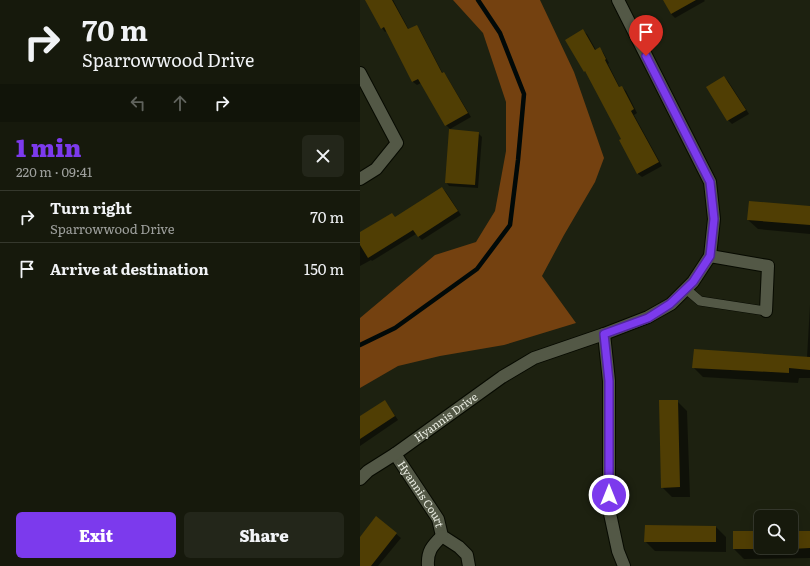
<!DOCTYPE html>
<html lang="en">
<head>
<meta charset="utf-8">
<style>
	body { margin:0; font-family:Literata,serif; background:#23261a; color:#f1f3f6; height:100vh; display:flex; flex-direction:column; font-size:15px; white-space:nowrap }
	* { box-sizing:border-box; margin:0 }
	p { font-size:13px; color:#9ea09d }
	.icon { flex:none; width:22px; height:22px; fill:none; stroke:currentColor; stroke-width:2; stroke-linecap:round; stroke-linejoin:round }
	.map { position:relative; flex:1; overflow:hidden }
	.sheet { display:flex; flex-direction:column; background:#16190c; width:360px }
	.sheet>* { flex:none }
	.top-card { background:#16190c; color:#f1f3f6; overflow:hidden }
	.fabs { position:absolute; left:394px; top:510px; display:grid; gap:8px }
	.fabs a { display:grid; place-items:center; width:44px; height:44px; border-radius:6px; background:#16190c; box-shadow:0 4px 16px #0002,0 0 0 1px #35382d; font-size:20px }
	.pin { position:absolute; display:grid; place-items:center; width:34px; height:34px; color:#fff; margin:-41px -17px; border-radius:50% 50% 50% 0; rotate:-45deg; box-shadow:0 0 4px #0007 }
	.pin .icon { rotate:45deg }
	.me { position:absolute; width:44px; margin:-22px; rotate:0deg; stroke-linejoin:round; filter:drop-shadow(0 0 3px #0008) }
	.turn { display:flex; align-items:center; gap:14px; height:84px; padding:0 16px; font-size:18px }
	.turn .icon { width:52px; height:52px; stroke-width:2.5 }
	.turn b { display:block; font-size:28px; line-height:34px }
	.lanes { display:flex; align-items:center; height:38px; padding:0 16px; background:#0003; justify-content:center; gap:20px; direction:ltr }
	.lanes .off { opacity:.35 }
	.round { display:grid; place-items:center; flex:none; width:42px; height:42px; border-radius:6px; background:#23261a }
	.summary { display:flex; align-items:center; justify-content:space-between; height:68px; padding:0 16px }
	h1 { font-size:24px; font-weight:800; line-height:30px; color:#7c3aed }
	.cta { display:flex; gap:8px; margin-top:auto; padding:8px 16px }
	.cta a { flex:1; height:46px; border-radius:6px; background:#7c3aed; color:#fff; font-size:16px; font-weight:800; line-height:46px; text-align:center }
	.cta a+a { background:#23261a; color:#f1f3f6 }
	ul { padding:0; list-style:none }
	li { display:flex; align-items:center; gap:12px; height:52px; padding:0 16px; border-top:1px solid #35382d }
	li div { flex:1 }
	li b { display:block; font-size:15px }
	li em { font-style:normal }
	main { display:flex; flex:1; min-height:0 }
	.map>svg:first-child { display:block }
	.forest { fill:#744110 }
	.shadow { fill:#0007 }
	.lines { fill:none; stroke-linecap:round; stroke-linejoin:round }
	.stream { stroke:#010908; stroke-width:4.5 }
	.building { fill:#503e04 }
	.lane-casing { stroke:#070a01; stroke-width:10 }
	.street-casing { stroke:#070a01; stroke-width:14 }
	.lane { stroke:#535846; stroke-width:9 }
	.street { stroke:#535846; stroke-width:12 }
	.route-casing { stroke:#51269a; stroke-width:10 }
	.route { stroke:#7c3aed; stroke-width:7 }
	.labels { text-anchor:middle; stroke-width:4; stroke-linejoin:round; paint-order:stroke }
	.street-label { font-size:11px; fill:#e8ebe0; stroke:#131808 }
</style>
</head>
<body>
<main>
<section class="sheet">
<div class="top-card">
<div class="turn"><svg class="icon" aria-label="right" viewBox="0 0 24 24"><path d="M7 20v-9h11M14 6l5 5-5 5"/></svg><div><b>70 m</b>Sparrowwood Drive</div></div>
<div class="lanes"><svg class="icon off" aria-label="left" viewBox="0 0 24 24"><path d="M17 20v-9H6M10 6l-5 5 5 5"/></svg><svg class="icon off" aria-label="ahead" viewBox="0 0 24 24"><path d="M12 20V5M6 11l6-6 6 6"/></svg><svg class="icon" aria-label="right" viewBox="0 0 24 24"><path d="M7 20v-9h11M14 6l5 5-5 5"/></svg></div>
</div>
<div class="summary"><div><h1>1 min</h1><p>220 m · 09:41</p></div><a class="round"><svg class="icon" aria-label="close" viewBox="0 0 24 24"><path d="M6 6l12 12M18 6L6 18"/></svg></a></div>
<ul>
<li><svg class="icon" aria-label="right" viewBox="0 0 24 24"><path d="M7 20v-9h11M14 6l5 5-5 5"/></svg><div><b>Turn right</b><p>Sparrowwood Drive</p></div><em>70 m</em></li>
<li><svg class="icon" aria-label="arrive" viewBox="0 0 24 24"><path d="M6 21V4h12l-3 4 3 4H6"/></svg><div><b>Arrive at destination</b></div><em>150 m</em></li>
</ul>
<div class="cta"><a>Exit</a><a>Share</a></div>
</section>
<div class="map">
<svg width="450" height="566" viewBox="0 0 450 566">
	<rect width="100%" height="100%" fill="#1d2110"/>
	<path class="forest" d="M 93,0 L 180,0 L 214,72 L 244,158 L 235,182 L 204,235 L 182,276 L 216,323 L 144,345 L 80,356 L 38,366 L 0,388 L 0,318 L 75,255 L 116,242 L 135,211 L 146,151 L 146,102 L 123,33 Z"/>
	<path class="shadow" d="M 6,0 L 33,0 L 49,30 L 56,26 L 60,30 L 83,74 L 87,77 L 111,117 L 90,129 L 86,125 L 61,83 L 57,85 L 53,82 L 27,31 L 25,32 L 22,28 Z
		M 304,0 L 344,0 L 345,1 L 315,18 L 311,14 Z
		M 223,31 L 227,34 L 236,50 L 239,49 L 243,52 L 249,63 L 248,64 L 260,88 L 262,87 L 266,91 L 277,113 L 274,115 L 302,166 L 282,177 L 278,174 L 260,140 L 262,139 L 228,74 L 225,71 L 207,40 Z
		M 364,77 L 368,81 L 389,114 L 372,124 L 368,120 L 347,88 Z
		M 118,133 L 122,137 L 118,188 L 89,186 L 86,182 Z
		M 82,188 L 86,192 L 101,215 L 62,240 L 56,234 L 12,261 L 11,260 L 0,266 L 0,233 L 36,218 Z
		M 450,207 L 450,234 L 398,229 L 388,220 Z
		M 450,305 L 450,378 L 439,378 L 438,383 L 343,377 L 333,367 L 447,357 Z
		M 25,401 L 28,405 L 38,420 L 0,446 L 0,417 Z
		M 317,401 L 327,411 L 330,497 L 312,497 L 302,487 Z
		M 17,518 L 41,538 L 18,566 L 3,566 L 0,564 L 0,538 Z
		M 286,526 L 356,527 L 366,537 L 366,552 L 295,551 L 285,541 Z
		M 401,532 L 401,547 L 431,547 L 431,532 L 450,532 L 450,558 L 384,559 L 374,549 Z"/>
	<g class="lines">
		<path class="stream" d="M 0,345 L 35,328 L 117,269 L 150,225 L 158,160 L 164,94 L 140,33 L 118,0"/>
	</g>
	<path class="building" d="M 5,0 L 32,0 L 48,29 L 57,25 L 82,73 L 84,72 L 108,113 L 85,126 L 58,79 L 52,82 L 24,27 L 21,29 Z
		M 303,0 L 336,0 L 311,14 Z
		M 223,29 L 235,50 L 240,47 L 246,59 L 245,60 L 259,87 L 262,86 L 274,109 L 271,111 L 299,162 L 277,174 L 259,140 L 261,139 L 225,71 L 224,72 L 205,40 Z
		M 364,76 L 386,110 L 367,121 L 346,87 Z
		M 89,129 L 119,132 L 115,185 L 85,183 Z
		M 82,187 L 98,211 L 58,237 L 53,230 L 8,258 L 0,245 L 0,232 L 32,213 L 35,217 Z
		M 389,201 L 450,206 L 450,225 L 387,220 Z
		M 334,349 L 450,357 L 450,370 L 429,368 L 429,373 L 332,368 Z
		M 25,400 L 35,416 L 0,439 L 0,416 Z
		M 299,400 L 318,400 L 320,487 L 301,488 Z
		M 16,516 L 37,533 L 11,566 L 0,566 L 0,537 Z
		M 285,525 L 356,526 L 356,542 L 284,542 Z
		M 373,531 L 401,531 L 401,549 L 373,549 Z
		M 431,531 L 450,531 L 450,548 L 431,549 Z"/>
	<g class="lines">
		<g class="lane-casing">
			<path id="lane" d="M 326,289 L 340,301 L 406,311"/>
		</g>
		<g class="street-casing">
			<g id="street">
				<path d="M 0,73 L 37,143 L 16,169 L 0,179"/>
				<path d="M 350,256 L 408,266 L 406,311"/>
				<path d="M 244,334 L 249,381 L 249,509 L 258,551 L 264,566"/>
				<path id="s1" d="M 35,454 L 78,519 L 82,536 L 99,547 L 107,555 L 109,566"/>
				<path id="s2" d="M 0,479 L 8,471 L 35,454 L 142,377 L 174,358 L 244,334 L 288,317 L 311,304 L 333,282 L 350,256 L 354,219 L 350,182 L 258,0"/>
				<path d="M 68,566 C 67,551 72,546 82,536"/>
			</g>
		</g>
		<use href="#lane" class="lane"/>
		<use href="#street" class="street"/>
	</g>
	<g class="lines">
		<g class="route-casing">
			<path id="route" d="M 249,495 L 249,381 L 244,334 L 288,318 L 310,304 L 333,282 L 350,256 L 354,219 L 350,182 L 286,56"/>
		</g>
		<use href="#route" class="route"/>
	</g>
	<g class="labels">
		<g class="street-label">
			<text dy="4" stroke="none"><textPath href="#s2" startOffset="106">Hyannis Drive</textPath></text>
			<text dy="4" stroke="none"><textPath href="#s1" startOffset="48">Hyannis Court</textPath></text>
		</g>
	</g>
</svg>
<div class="fabs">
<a><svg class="icon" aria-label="search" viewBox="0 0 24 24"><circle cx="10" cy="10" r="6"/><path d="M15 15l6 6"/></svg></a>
</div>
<div class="pin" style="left:286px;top:56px;background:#d93025"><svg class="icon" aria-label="arrive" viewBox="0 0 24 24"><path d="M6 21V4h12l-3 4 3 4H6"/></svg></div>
<svg class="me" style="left:249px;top:495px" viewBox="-20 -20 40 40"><circle r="17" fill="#7c3aed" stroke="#fff" stroke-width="3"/><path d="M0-11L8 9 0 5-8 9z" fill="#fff"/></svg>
</div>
</main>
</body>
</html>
